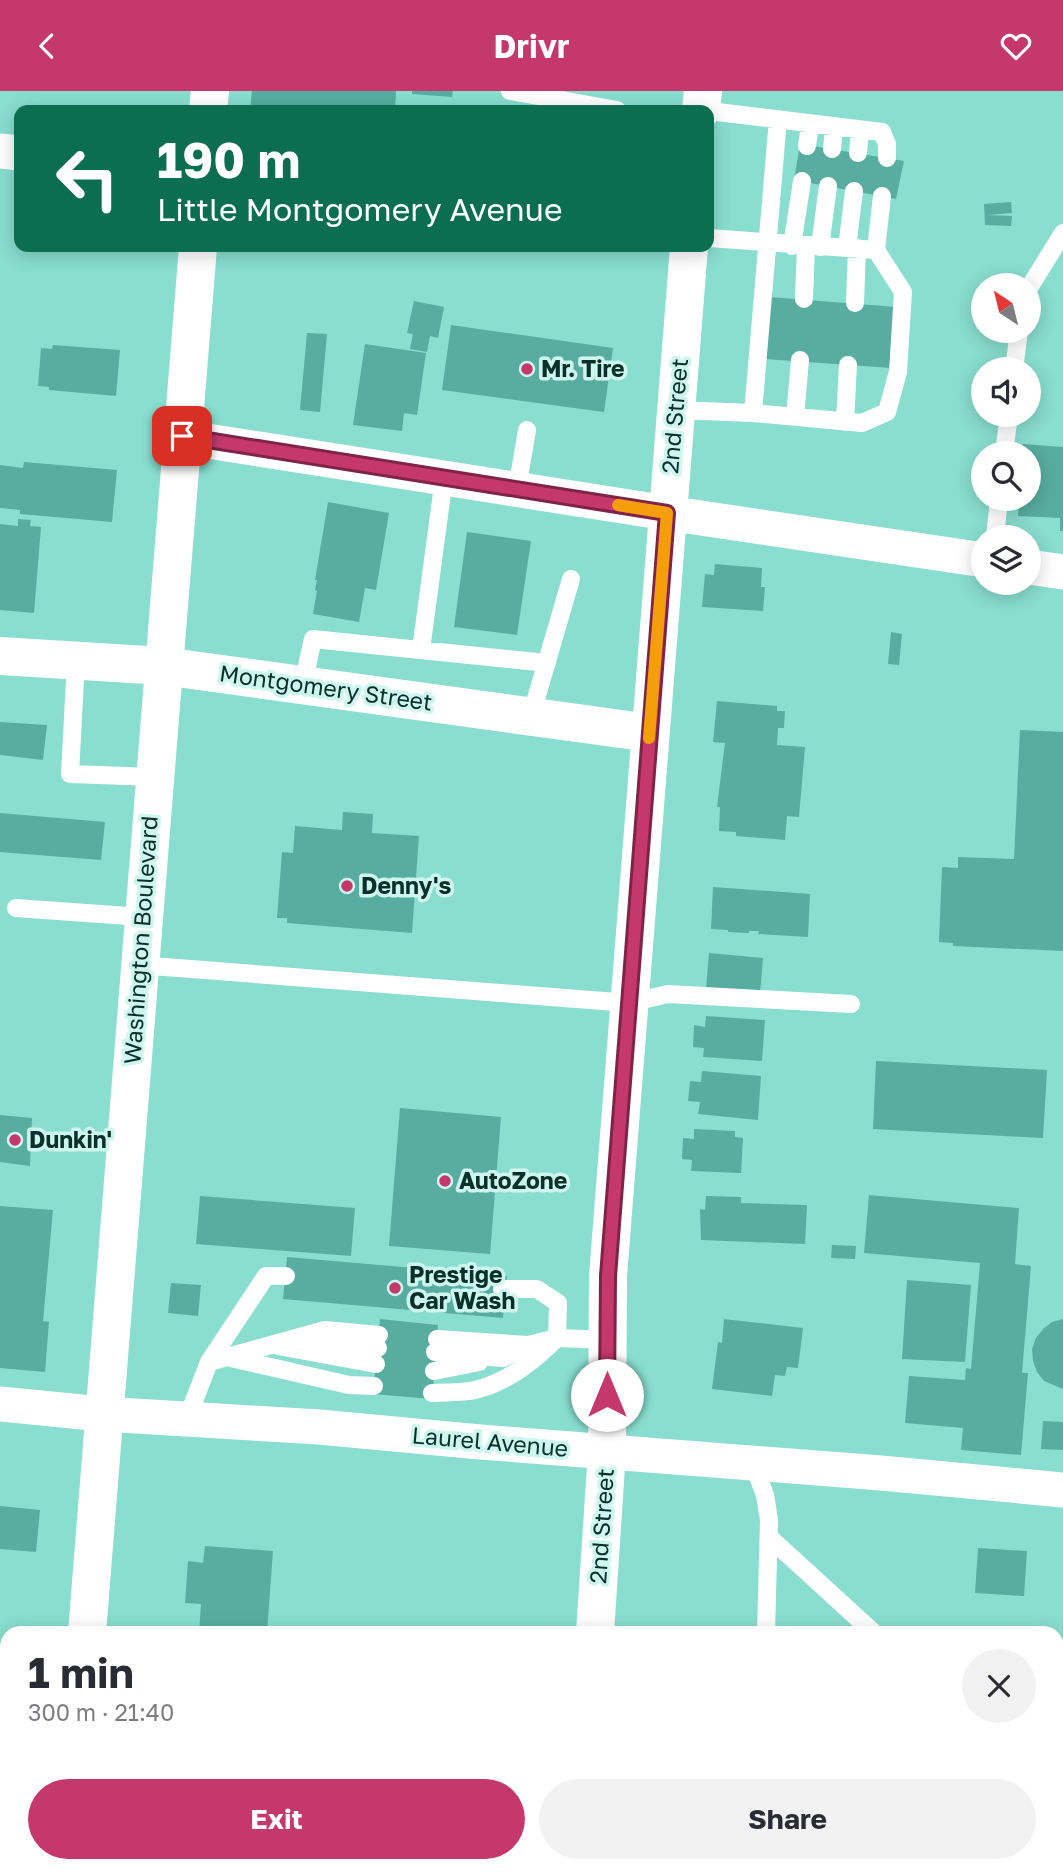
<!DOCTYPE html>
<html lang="en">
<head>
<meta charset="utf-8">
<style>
	body { margin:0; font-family:"Golos Text",sans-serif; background:#f2f2f3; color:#2b2b33; height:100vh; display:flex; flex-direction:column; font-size:26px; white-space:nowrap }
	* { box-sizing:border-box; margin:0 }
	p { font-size:23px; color:#7c7c81 }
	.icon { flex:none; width:38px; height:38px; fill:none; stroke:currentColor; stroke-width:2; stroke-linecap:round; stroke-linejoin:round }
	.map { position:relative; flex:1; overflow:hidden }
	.details { position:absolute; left:0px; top:1535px; width:1064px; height:247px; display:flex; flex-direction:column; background:#fff; border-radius:21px 21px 0 0; box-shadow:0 4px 18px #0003 }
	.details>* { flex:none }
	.guide { position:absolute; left:14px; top:14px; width:700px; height:147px; border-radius:14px; box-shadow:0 4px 18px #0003; background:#0b6e4f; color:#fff; overflow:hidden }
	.needle { width:46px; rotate:325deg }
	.controls { position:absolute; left:971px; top:182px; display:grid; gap:14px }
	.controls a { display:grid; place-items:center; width:70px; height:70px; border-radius:50%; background:#fff; box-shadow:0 4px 18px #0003; font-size:35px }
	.pin { position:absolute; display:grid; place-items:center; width:60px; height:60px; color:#fff; margin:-30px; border-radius:14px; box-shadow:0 4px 10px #0006 }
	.me { position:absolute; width:77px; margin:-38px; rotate:0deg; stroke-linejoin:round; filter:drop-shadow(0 0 5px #0008) }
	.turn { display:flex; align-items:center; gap:24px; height:147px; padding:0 28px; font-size:32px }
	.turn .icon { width:91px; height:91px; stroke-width:2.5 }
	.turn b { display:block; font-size:49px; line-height:60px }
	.round { display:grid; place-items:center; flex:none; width:74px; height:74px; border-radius:37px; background:#f2f2f3 }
	.summary { display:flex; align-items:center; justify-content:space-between; height:119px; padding:0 28px }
	h1 { font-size:42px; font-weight:700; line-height:52px }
	.primary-button { display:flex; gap:14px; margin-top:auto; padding:14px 28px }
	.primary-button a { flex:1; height:80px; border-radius:42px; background:#c4386c; color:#fff; font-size:28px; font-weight:700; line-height:80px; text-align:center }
	.primary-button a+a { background:#f2f2f3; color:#2b2b33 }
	header { display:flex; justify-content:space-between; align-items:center; height:91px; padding:0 28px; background:#c4386c; color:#fff; font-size:32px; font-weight:700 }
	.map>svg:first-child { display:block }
	.building { fill:#58ada0 }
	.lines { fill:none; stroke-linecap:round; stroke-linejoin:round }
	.service { stroke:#fff; stroke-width:18 }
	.minor { stroke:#fff; stroke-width:35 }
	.tertiary { stroke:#fff; stroke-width:38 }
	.primary { stroke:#fff; stroke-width:38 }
	.route-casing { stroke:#7f2446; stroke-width:18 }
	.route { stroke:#c4386c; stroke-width:12 }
	.slow { stroke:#f59e0b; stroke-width:12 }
	.poi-dot { fill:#c4386c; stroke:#cef6ef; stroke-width:2.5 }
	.labels { text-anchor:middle; stroke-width:7; stroke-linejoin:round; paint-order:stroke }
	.poi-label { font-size:23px; font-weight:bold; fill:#0a302a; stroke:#cef6ef; text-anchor:start }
	.street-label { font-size:23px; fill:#0a302a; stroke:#cef6ef }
</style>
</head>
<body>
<header><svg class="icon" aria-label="back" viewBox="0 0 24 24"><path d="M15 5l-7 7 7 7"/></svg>Drivr<svg class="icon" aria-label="heart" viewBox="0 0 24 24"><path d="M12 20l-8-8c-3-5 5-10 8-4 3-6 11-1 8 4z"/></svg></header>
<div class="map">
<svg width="1063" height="1781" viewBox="0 0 1063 1781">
	<rect width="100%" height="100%" fill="#89ded0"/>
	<path class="building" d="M 252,0 L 396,0 L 395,19 L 250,19 Z
		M 412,0 L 453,0 L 452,6 L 412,3 Z
		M 800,53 L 904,70 L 896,108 L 794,89 Z
		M 1011,111 L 1012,122 L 988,124 L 1012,125 L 1011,135 L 985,134 L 984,113 Z
		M 556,156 L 583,156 L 582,161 Z
		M 770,206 L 896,216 L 891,277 L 765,268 Z
		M 414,210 L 444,216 L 438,247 L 430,245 L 427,261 L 410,258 L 413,243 L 407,242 Z
		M 451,234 L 613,257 L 604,321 L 442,299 Z
		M 307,242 L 327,243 L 320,321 L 300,319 Z
		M 365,253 L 426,262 L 417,324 L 404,322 L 402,340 L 353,334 Z
		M 53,254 L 120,259 L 116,305 L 49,299 L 49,296 L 38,295 L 41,257 L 52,258 Z
		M 1023,353 L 1063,356 L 1063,440 L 1060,440 L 1060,427 L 1018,425 L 1019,408 L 1029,408 L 1029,362 L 1022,362 Z
		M 24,371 L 117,379 L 112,431 L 20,423 L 20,419 L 0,417 L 0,374 L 23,377 Z
		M 328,411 L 389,422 L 376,499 L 365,497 L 359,531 L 313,523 L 317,500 L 315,499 L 317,489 L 315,489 Z
		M 18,428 L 31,429 L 30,435 L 41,436 L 34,522 L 0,519 L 0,433 L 18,435 Z
		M 467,441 L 531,450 L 517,544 L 454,536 Z
		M 715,473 L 762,477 L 761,496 L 765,496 L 763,520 L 702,516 L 705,483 L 714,484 Z
		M 891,541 L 902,543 L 899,574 L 888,573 Z
		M 717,610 L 777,615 L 777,620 L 785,620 L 784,637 L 778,637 L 777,654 L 805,656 L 799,726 L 787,725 L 785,749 L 736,745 L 736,741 L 719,740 L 720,716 L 717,716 L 725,652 L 713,651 Z
		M 0,631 L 47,634 L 43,669 L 0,664 Z
		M 1020,639 L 1063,641 L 1063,860 L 953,855 L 953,852 L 939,851 L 942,776 L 958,777 L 958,766 L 1014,768 Z
		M 343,721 L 373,723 L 372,742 L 419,745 L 412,842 L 287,832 L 287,827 L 277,827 L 282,761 L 293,762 L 295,735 L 342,739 Z
		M 0,722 L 105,731 L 101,769 L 0,761 Z
		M 713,796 L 810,803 L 808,846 L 758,843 L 759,840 L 749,840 L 749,842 L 728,841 L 728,839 L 711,838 Z
		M 709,862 L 763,867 L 760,903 L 706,898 Z
		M 706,925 L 765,929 L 762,970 L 703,966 L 704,957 L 693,956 L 694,934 L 705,936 Z
		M 876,970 L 1047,979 L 1043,1047 L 873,1038 Z
		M 702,980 L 761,985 L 758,1029 L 698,1023 L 700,1011 L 688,1010 L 690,990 L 701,991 Z
		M 400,1017 L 501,1026 L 490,1163 L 389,1155 Z
		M 0,1024 L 32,1027 L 30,1075 L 0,1071 Z
		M 694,1038 L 735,1040 L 735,1046 L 743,1047 L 741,1082 L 691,1080 L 692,1069 L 682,1068 L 683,1047 L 694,1048 Z
		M 869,1104 L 1019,1117 L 1015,1173 L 1031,1175 L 1022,1282 L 1028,1282 L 1021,1364 L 961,1359 L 963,1337 L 905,1332 L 909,1285 L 965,1289 L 966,1277 L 971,1278 L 980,1172 L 864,1162 Z
		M 200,1105 L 355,1117 L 351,1165 L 196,1153 Z
		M 706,1105 L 741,1106 L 741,1112 L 807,1114 L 805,1153 L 701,1149 L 700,1118 L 705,1119 Z
		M 0,1115 L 53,1119 L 43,1230 L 49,1231 L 45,1281 L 0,1277 Z
		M 832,1154 L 856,1155 L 855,1168 L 831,1167 Z
		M 287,1166 L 507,1185 L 503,1227 L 283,1208 Z
		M 907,1189 L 971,1194 L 965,1271 L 902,1268 Z
		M 171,1192 L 201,1194 L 198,1225 L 168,1222 Z
		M 380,1228 L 438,1234 L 432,1308 L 373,1303 Z
		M 724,1228 L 803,1237 L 798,1277 L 787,1276 L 785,1285 L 775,1284 L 772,1305 L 712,1298 L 718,1251 L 722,1252 Z
		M 1063,1228 L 1063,1298 L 1044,1290 L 1037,1281 L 1033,1270 L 1032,1258 L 1036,1247 L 1043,1238 L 1052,1231 Z
		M 1043,1330 L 1063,1331 L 1063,1359 L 1041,1358 Z
		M 0,1415 L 40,1419 L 36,1461 L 0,1458 Z
		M 205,1455 L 273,1460 L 267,1542 L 199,1542 L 201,1513 L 185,1512 L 188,1470 L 203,1472 Z
		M 978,1457 L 1027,1460 L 1024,1505 L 975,1502 Z
		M 1057,1706 L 1063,1706 L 1063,1781 L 1002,1781 L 1003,1774 L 1057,1774 Z
		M 926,1774 L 986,1774 L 986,1781 L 926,1781 Z"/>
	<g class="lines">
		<path class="service" d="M 510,0 L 617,19
			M 709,20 L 882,41 L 887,53 L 887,67
			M 807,55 L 810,33
			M 832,58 L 834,35
			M 858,62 L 860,39
			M 792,155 L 802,90
			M 820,156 L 828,95
			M 847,157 L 854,100
			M 876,159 L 882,105
			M 1029,197 L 1063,142
			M 804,208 L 806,155
			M 855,212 L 857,157
			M 1014,278 L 1019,240
			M 675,319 L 753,322 L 862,332 L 887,321 L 898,281 L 903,201 L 876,159 L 709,147
			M 753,322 L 778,28
			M 795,326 L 800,269
			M 845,331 L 848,274
			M 1004,362 L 1009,324
			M 517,398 L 527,339
			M 995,446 L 999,408
			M 421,559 L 444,387
			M 76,570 L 70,683 L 154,686
			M 303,593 L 313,548 L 547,572
			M 531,625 L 571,488
			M 16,817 L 142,826
			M 139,874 L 629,912 L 668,903 L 851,913
			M 437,1248 L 528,1254
			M 318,1252 L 378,1257
			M 278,1255 L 376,1273
			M 435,1261 L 503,1267 L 528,1254 L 557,1247 L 558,1212 L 537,1198 L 502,1198
			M 231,1267 L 349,1294 L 374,1295
			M 209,1271 L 266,1185 L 286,1185
			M 434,1280 L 479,1271
			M 432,1302 C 446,1301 462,1302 475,1299 C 508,1291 534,1270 557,1247 L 608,1249
			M 187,1328 L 209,1271 L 325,1239 L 379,1244
			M 753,1372 L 765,1404 L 769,1429 L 766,1542
			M 770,1447 L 874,1542
			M 765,1781 L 765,1774
			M 871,1781 L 871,1774"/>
		<path class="minor" d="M 0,60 L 19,62
			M 182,346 L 667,422 L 984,469
			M 1029,476 L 1063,481
			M 0,1313 L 102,1323 L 319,1336 L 480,1351 L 881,1382 L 1063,1399
			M 0,1771 L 7,1771
			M 45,1774 L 71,1777"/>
		<path class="tertiary" d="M 0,565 L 163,575 L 650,642"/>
		<path class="primary" d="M 208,19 L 210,0
			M 701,19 L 703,0
			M 87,1542 C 120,1079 162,618 198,156
			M 595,1542 L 607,1360 L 608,1185 L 689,156
			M 71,1781 L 71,1774
			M 575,1781 L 575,1774"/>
	</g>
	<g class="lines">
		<g class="route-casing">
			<path id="route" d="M 182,345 L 667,422 L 608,1185 L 607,1304"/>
		</g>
		<use href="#route" class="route"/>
		<path class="slow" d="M 618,414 L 667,422 L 649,647"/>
	</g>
	<g class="poi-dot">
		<circle cx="527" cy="278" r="7"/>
		<circle cx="347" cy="795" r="7"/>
		<circle cx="15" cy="1049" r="7"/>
		<circle cx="445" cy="1090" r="7"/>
		<circle cx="395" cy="1197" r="7"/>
	</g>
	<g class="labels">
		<g class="poi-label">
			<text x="541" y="286">Mr. Tire</text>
			<text x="361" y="803">Denny's</text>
			<text x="29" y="1057">Dunkin'</text>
			<text x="459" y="1098">AutoZone</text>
			<text x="409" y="1192">Prestige<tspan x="409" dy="26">Car Wash</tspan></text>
		</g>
		<g class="street-label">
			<text transform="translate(675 325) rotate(-85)" y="8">2nd Street</text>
			<text transform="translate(326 597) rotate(8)" y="8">Montgomery Street</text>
			<text transform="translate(141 849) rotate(-86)" y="8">Washington Boulevard</text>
			<text transform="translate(490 1351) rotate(5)" y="8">Laurel Avenue</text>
			<text transform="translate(602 1435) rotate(-86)" y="8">2nd Street</text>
		</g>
	</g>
</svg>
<div class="controls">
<a><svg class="needle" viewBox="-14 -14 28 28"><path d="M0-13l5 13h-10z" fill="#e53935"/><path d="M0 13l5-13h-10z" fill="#7c7c81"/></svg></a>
<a><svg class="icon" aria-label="sound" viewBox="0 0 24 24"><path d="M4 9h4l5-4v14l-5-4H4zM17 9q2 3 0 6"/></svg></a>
<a><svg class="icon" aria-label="search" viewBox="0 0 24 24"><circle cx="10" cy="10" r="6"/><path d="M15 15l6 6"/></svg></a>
<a><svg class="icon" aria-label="layers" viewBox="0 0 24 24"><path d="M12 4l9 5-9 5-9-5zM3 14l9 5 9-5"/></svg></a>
</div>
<div class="pin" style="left:182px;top:345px;background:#d93025"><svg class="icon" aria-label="arrive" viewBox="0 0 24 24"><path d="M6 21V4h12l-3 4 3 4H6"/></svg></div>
<svg class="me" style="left:607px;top:1304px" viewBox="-20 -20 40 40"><circle r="19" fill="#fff"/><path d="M0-13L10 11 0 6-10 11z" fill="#c4386c"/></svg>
<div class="guide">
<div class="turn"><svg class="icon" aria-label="left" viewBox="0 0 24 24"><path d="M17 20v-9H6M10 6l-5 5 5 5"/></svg><div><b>190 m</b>Little Montgomery Avenue</div></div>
</div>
<section class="details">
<div class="summary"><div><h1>1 min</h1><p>300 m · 21:40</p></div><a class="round"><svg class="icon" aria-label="close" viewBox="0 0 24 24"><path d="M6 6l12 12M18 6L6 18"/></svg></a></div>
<div class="primary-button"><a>Exit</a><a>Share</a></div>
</section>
</div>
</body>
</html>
